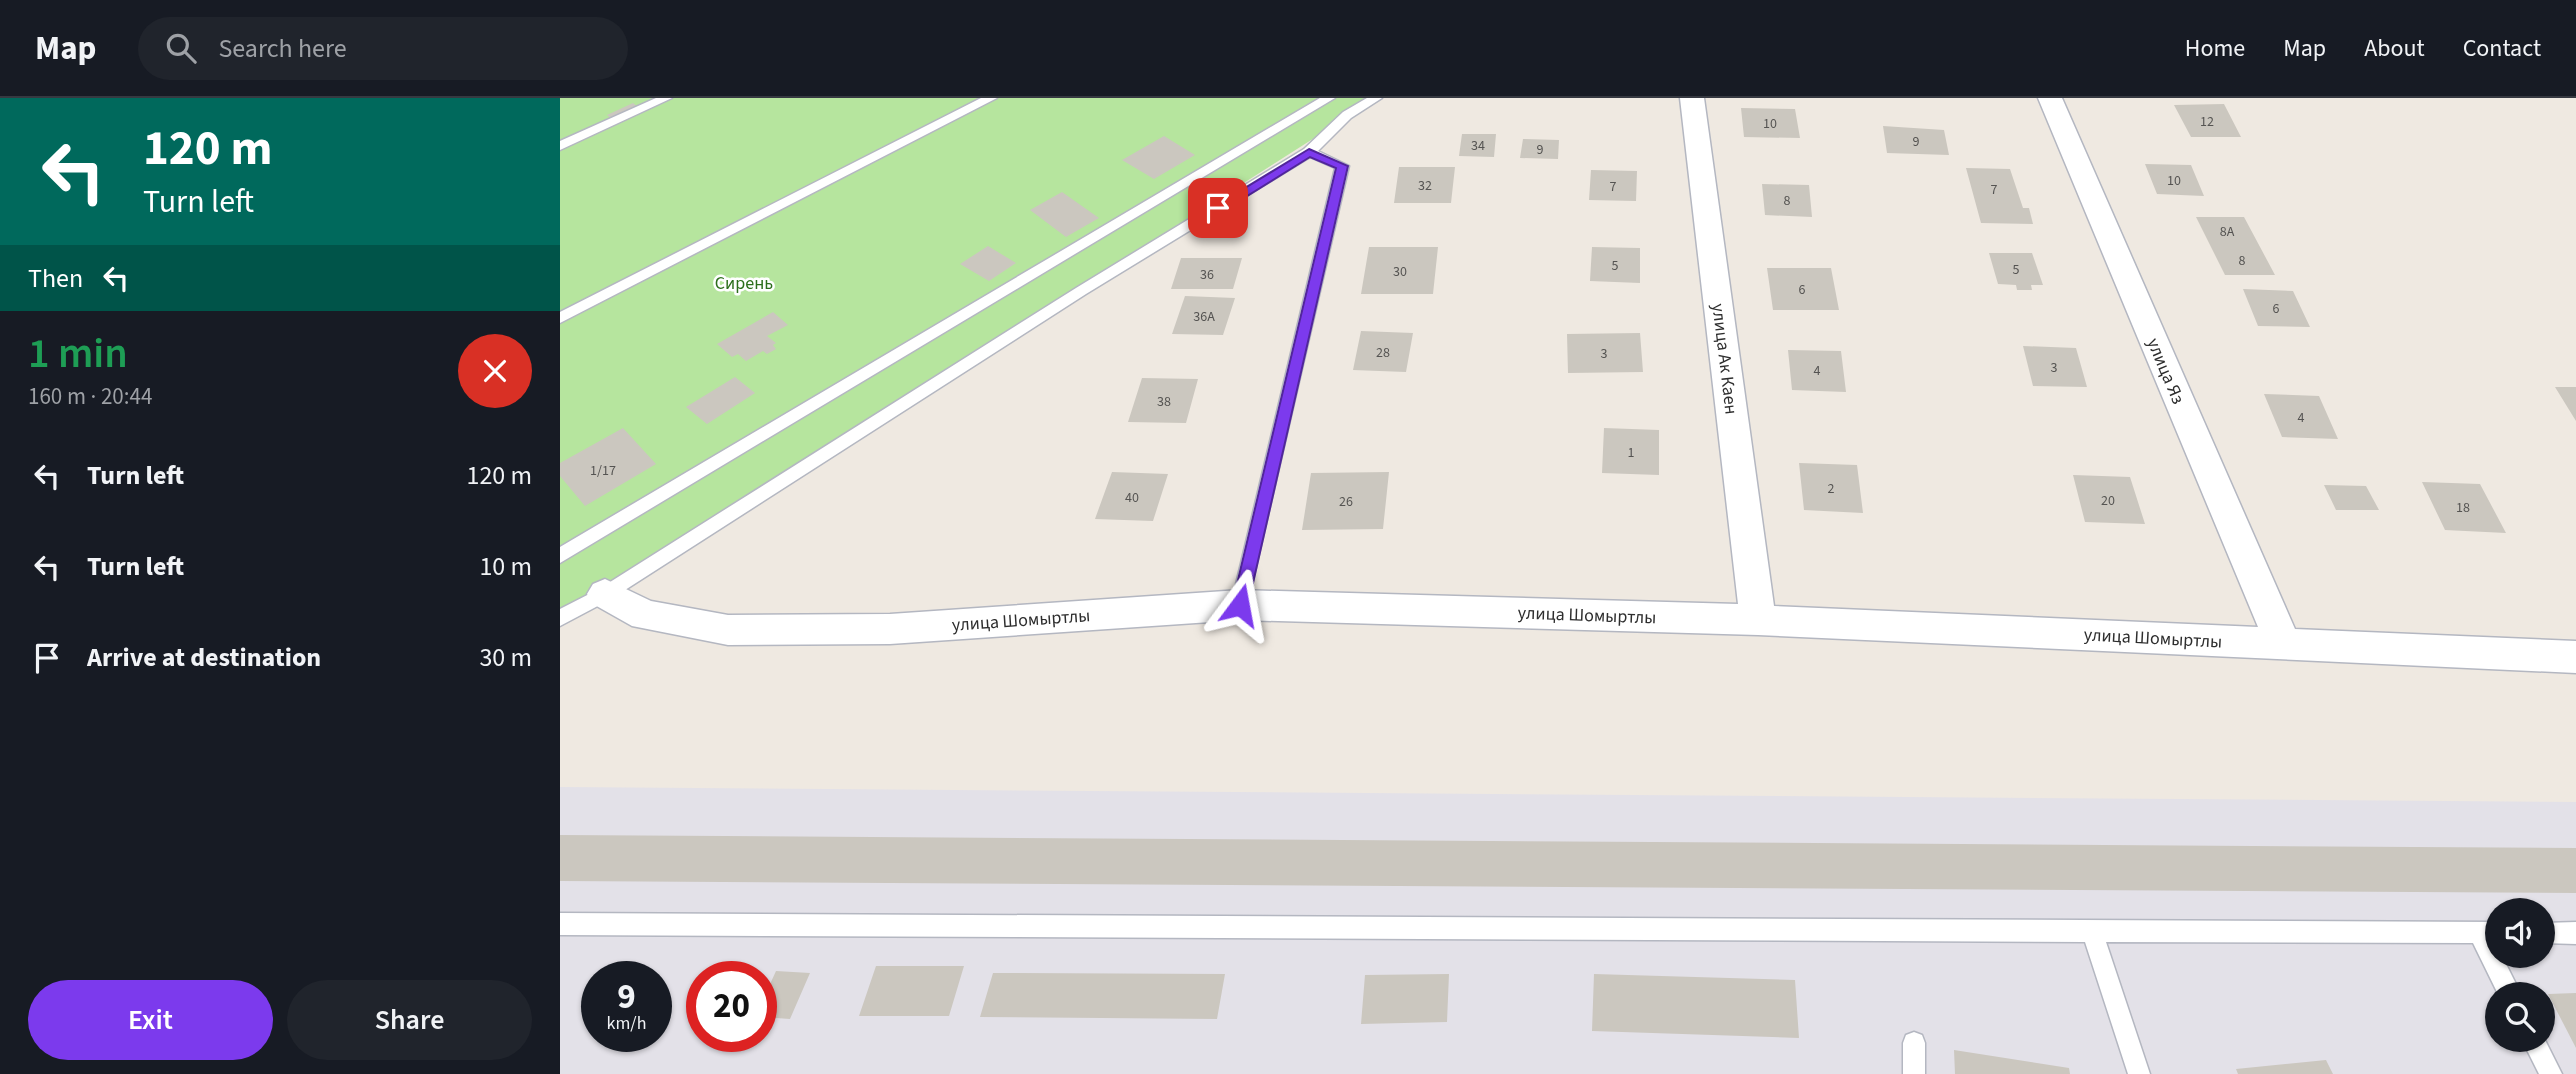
<!DOCTYPE html>
<html lang="en">
<head>
<meta charset="utf-8">
<style>
	body { margin:0; font-family:"Source Sans 3",sans-serif; background:#20242c; color:#f1f3f6; height:100vh; display:flex; flex-direction:column; font-size:26px; white-space:nowrap }
	* { box-sizing:border-box; margin:0 }
	p { font-size:23px; color:#9ea1a6 }
	.icon { flex:none; width:38px; height:38px; fill:none; stroke:currentColor; stroke-width:2; stroke-linecap:round; stroke-linejoin:round }
	.map { position:relative; flex:1; overflow:hidden }
	.sheet { display:flex; flex-direction:column; background:#171b24; width:560px }
	.sheet>* { flex:none }
	.hud { background:#00695c; color:#fff; overflow:hidden }
	.controls { position:absolute; left:1925px; top:800px; display:grid; gap:14px }
	.controls a { display:grid; place-items:center; width:70px; height:70px; border-radius:50%; background:#171b24; box-shadow:0 2px 5px #0004; font-size:35px }
	.speed { position:absolute; left:21px; top:863px; display:flex; gap:14px; font-size:35px; font-weight:700; text-align:center }
	.speed>* { display:grid; place-content:center; width:91px; height:91px; border-radius:50%; background:#171b24; box-shadow:0 2px 5px #0004; line-height:1 }
	.speed small { font-size:18px; font-weight:400 }
	.speed .limit { border:10px solid #d22; background:#fff; color:#111 }
	.pin { position:absolute; display:grid; place-items:center; width:60px; height:60px; color:#fff; margin:-30px; border-radius:14px; box-shadow:0 4px 10px #0006 }
	.me { position:absolute; width:77px; margin:-38px; rotate:13deg; stroke-linejoin:round; filter:drop-shadow(0 0 5px #0008) }
	.turn { display:flex; align-items:center; gap:24px; height:147px; padding:0 28px; font-size:32px }
	.turn .icon { width:91px; height:91px; stroke-width:2.5 }
	.turn b { display:block; font-size:49px; line-height:60px }
	.then { display:flex; align-items:center; height:66px; padding:0 28px; background:#0003; gap:14px; font-size:26px }
	.round { display:grid; place-items:center; flex:none; width:74px; height:74px; border-radius:37px; background:#20242c }
	.headline { display:flex; align-items:center; justify-content:space-between; height:119px; padding:0 28px }
	h1 { font-size:42px; font-weight:600; line-height:52px; color:#1e9e55 }
	.action { display:flex; gap:14px; margin-top:auto; padding:14px 28px }
	.action a { flex:1; height:80px; border-radius:42px; background:#7c3aed; color:#fff; font-size:28px; font-weight:600; line-height:80px; text-align:center }
	.action a+a { background:#20242c; color:#f1f3f6 }
	ul { padding:0; list-style:none }
	li { display:flex; align-items:center; gap:21px; height:91px; padding:0 28px }
	li div { flex:1 }
	li b { display:block; font-size:26px }
	li em { font-style:normal }
	header { display:flex; align-items:center; gap:42px; box-sizing:border-box; height:98px; padding:0 35px; background:#171b24; border-bottom:2px solid #363941 }
	header strong { font-size:33px }
	nav { display:flex; gap:38px; margin-inline-start:auto; font-size:24px }
	.search { width:490px; height:63px; background:#20242c; display:flex; align-items:center; gap:18px; box-sizing:border-box; padding:0 24px; border-radius:38px; color:#9ea1a6; font-size:26px }
	main { display:flex; flex:1; min-height:0 }
	.map>svg:first-child { display:block }
	.industrial { fill:#e3e1e8; fill-rule:evenodd }
	.green { fill:#b6e59e }
	.building { fill:#cbc7bf }
	.lines { fill:none; stroke-linecap:round; stroke-linejoin:round }
	.service-casing { stroke:#b4b7c1; stroke-width:3 }
	.minor-casing { stroke:#b4b7c1; stroke-width:3 }
	.service { fill:#fff; fill-rule:evenodd }
	.minor { fill:#fff; fill-rule:evenodd }
	.route { fill:#7c3aed; stroke:#51269a; stroke-width:2 }
	.labels { text-anchor:middle; stroke-width:5; stroke-linejoin:round; paint-order:stroke }
	.number-label { font-size:14px; fill:#555452 }
	.park-label { font-size:18px; fill:#2c6e1b; stroke:#fff }
	.street-label { font-size:18px; fill:#2e2e2e; stroke:#fff }
</style>
</head>
<body>
<header>
<strong>Map</strong>
<div class="search"><svg class="icon" aria-label="search" viewBox="0 0 24 24"><circle cx="10" cy="10" r="6"/><path d="M15 15l6 6"/></svg>Search here</div>
<nav><a>Home</a><a>Map</a><a>About</a><a>Contact</a></nav>
</header>
<main>
<section class="sheet">
<div class="hud">
<div class="turn"><svg class="icon" aria-label="left" viewBox="0 0 24 24"><path d="M17 20v-9H6M10 6l-5 5 5 5"/></svg><div><b>120 m</b>Turn left</div></div>
<div class="then">Then<svg class="icon" aria-label="left" viewBox="0 0 24 24"><path d="M17 20v-9H6M10 6l-5 5 5 5"/></svg></div>
</div>
<div class="headline"><div><h1>1 min</h1><p>160 m · 20:44</p></div><a class="round" style="background:#d93025;color:#fff"><svg class="icon" aria-label="close" viewBox="0 0 24 24"><path d="M6 6l12 12M18 6L6 18"/></svg></a></div>
<ul>
<li><svg class="icon" aria-label="left" viewBox="0 0 24 24"><path d="M17 20v-9H6M10 6l-5 5 5 5"/></svg><div><b>Turn left</b></div><em>120 m</em></li>
<li><svg class="icon" aria-label="left" viewBox="0 0 24 24"><path d="M17 20v-9H6M10 6l-5 5 5 5"/></svg><div><b>Turn left</b></div><em>10 m</em></li>
<li><svg class="icon" aria-label="arrive" viewBox="0 0 24 24"><path d="M6 21V4h12l-3 4 3 4H6"/></svg><div><b>Arrive at destination</b></div><em>30 m</em></li>
</ul>
<div class="action"><a>Exit</a><a>Share</a></div>
</section>
<div class="map">
<svg width="2016" height="976" viewBox="0 0 2016 976">
	<rect width="100%" height="100%" fill="#efe9e1"/>
	<path class="industrial" d="M 0,689 L 2016,704 L 2016,976 L 0,976 ZM 1937,812 L 1983,812 L 1983,858 L 1937,858 ZM 37,878 L 96,878 L 96,938 L 37,938 ZM 142,878 L 201,878 L 201,938 L 142,938 ZM 1937,896 L 1983,896 L 1983,942 L 1937,942 Z"/>
	<path class="green" d="M 0,0 L 817,0 L 0,521 Z"/>
	<path class="building" d="M 73,5 L 79,10 L 53,22 L 47,17 Z
		M 1664,6 L 1681,39 L 1631,39 L 1614,7 Z
		M 1181,10 L 1235,11 L 1240,40 L 1184,39 Z
		M 1323,28 L 1384,32 L 1389,57 L 1327,55 Z
		M 902,36 L 936,36 L 934,59 L 899,58 Z
		M 604,38 L 635,57 L 594,81 L 562,62 Z
		M 963,41 L 999,42 L 998,61 L 960,60 Z
		M 1585,66 L 1631,67 L 1644,98 L 1597,96 Z
		M 839,69 L 895,69 L 891,105 L 834,105 Z
		M 1406,70 L 1450,71 L 1463,110 L 1469,110 L 1473,126 L 1421,125 Z
		M 1031,72 L 1077,73 L 1076,103 L 1029,102 Z
		M 1202,86 L 1249,87 L 1252,119 L 1205,117 Z
		M 502,94 L 539,120 L 506,139 L 470,112 Z
		M 1636,119 L 1684,119 L 1715,177 L 1665,177 Z
		M 428,148 L 456,165 L 429,183 L 400,166 Z
		M 809,149 L 878,149 L 873,196 L 801,196 Z
		M 1032,149 L 1080,150 L 1080,185 L 1030,183 Z
		M 1429,155 L 1472,155 L 1483,187 L 1471,187 L 1472,192 L 1457,192 L 1456,187 L 1438,186 Z
		M 621,160 L 682,160 L 673,191 L 611,191 Z
		M 1207,170 L 1271,170 L 1279,212 L 1213,212 Z
		M 1683,191 L 1733,193 L 1750,229 L 1698,228 Z
		M 625,198 L 675,200 L 663,237 L 612,236 Z
		M 213,214 L 228,227 L 207,238 L 216,245 L 213,247 L 216,251 L 207,256 L 203,253 L 186,263 L 178,256 L 172,259 L 157,246 Z
		M 801,233 L 853,235 L 846,274 L 793,272 Z
		M 1080,235 L 1083,274 L 1008,275 L 1007,236 Z
		M 1463,248 L 1516,250 L 1527,289 L 1473,288 Z
		M 1228,252 L 1281,253 L 1286,294 L 1232,292 Z
		M 175,279 L 195,295 L 147,326 L 126,309 Z
		M 582,280 L 638,281 L 626,325 L 568,324 Z
		M 1995,289 L 2016,289 L 2016,323 Z
		M 1704,296 L 1759,298 L 1778,341 L 1722,339 Z
		M 63,330 L 96,366 L 25,408 L 0,378 L 0,365 Z
		M 1044,330 L 1099,332 L 1099,377 L 1042,375 Z
		M 1239,365 L 1297,367 L 1303,415 L 1244,412 Z
		M 552,374 L 608,376 L 593,423 L 535,421 Z
		M 829,374 L 823,431 L 742,432 L 751,375 Z
		M 1513,377 L 1570,379 L 1585,426 L 1525,424 Z
		M 1862,384 L 1920,386 L 1946,435 L 1885,432 Z
		M 1764,387 L 1806,388 L 1819,412 L 1776,412 Z
		M 0,737 L 2016,750 L 2016,795 L 0,783 Z
		M 316,868 L 404,868 L 389,918 L 299,918 Z
		M 216,873 L 250,875 L 230,921 L 201,919 L 201,906 Z
		M 433,875 L 665,876 L 657,921 L 420,919 Z
		M 889,876 L 887,924 L 801,926 L 805,877 Z
		M 1034,876 L 1235,882 L 1239,940 L 1032,933 Z
		M 2016,895 L 2016,950 L 1988,896 Z
		M 1394,952 L 1509,970 L 1510,976 L 1395,976 Z
		M 1766,962 L 1773,976 L 1678,976 L 1676,971 Z"/>
	<g class="lines">
		<g class="service-casing">
			<path id="service" d="M 96,0 L 112,0 L 0,52 L 0,43 Z
				M 421,0 L 437,0 L 0,225 L 0,214 Z
				M 760,0 L 775,0 L 0,465 L 0,449 Z
				M 807,0 L 822,0 L 791,20 L 758,53 L 789,68 L 686,512 L 680,514 L 674,512 L 671,507 L 775,70 L 750,59 L 526,196 L 51,501 L 0,528 L 0,511 L 39,491 L 516,190 L 744,51 L 783,14 Z
				M 0,815 L 1937,824 L 1937,858 L 1942,858 L 1961,896 L 1938,896 L 1913,845 L 1546,844 L 1590,976 L 1568,976 L 1525,844 L 0,837 Z
				M 2016,824 L 2016,846 L 1983,845 L 1983,825 Z
				M 1354,934 L 1362,937 L 1365,945 L 1365,976 L 1343,976 L 1343,945 L 1346,937 Z
				M 1983,938 L 2002,976 L 1979,976 L 1962,942 L 1983,942 Z"/>
		</g>
		<g class="minor-casing">
			<path id="minor" d="M 1120,0 L 1144,0 L 1214,508 L 1698,529 L 1478,0 L 1502,0 L 1735,531 L 2016,543 L 2016,575 L 1198,537 L 680,522 L 330,546 L 168,547 L 72,528 L 33,506 L 27,496 L 33,486 L 45,481 L 91,503 L 168,517 L 330,516 L 680,492 L 1178,506 Z"/>
		</g>
		<use href="#service" class="service"/>
		<use href="#minor" class="minor"/>
	</g>
	<path class="route" d="M 749,51 L 788,68 L 688,507 L 686,512 L 674,512 L 672,507 L 776,70 L 750,59 L 663,113 L 658,114 L 652,110 Z"/>
	<g class="labels">
		<g class="number-label">
			<text x="1647" y="28">12</text>
			<text x="1210" y="30">10</text>
			<text x="1356" y="48">9</text>
			<text x="918" y="52">34</text>
			<text x="980" y="56">9</text>
			<text x="1614" y="87">10</text>
			<text x="865" y="92">32</text>
			<text x="1053" y="93">7</text>
			<text x="1434" y="96">7</text>
			<text x="1227" y="107">8</text>
			<text x="1667" y="138">8А</text>
			<text x="1682" y="167">8</text>
			<text x="1055" y="172">5</text>
			<text x="1456" y="176">5</text>
			<text x="840" y="178">30</text>
			<text x="647" y="181">36</text>
			<text x="1242" y="196">6</text>
			<text x="1716" y="215">6</text>
			<text x="644" y="223">36А</text>
			<text x="823" y="259">28</text>
			<text x="1044" y="260">3</text>
			<text x="1494" y="274">3</text>
			<text x="1257" y="277">4</text>
			<text x="604" y="308">38</text>
			<text x="1741" y="324">4</text>
			<text x="1071" y="359">1</text>
			<text x="43" y="377">1/17</text>
			<text x="1271" y="395">2</text>
			<text x="572" y="404">40</text>
			<text x="1548" y="407">20</text>
			<text x="786" y="408">26</text>
			<text x="1903" y="414">18</text>
		</g>
		<g class="park-label">
			<text x="184" y="191">Сирень</text>
		</g>
		<g class="street-label">
			<text transform="translate(1165 261) rotate(83)" y="6">улица Ак Каен</text>
			<text transform="translate(1606 273) rotate(67)" y="6">улица Яз</text>
			<text transform="translate(1027 517) rotate(2)" y="6">улица Шомыртлы</text>
			<text transform="translate(461 522) rotate(-4)" y="6">улица Шомыртлы</text>
			<text transform="translate(1593 540) rotate(3)" y="6">улица Шомыртлы</text>
		</g>
	</g>
</svg>
<div class="controls">
<a><svg class="icon" aria-label="sound" viewBox="0 0 24 24"><path d="M4 9h4l5-4v14l-5-4H4zM17 9q2 3 0 6"/></svg></a>
<a><svg class="icon" aria-label="search" viewBox="0 0 24 24"><circle cx="10" cy="10" r="6"/><path d="M15 15l6 6"/></svg></a>
</div>
<div class="speed"><div>9<small>km/h</small></div><div class="limit">20</div></div>
<div class="pin" style="left:658px;top:110px;background:#d93025"><svg class="icon" aria-label="arrive" viewBox="0 0 24 24"><path d="M6 21V4h12l-3 4 3 4H6"/></svg></div>
<svg class="me" style="left:680px;top:507px" viewBox="-20 -20 40 40"><path d="M0-17L14 15 0 8-14 15z" fill="#7c3aed" stroke="#fff" stroke-width="4"/></svg>
</div>
</main>
</body>
</html>
